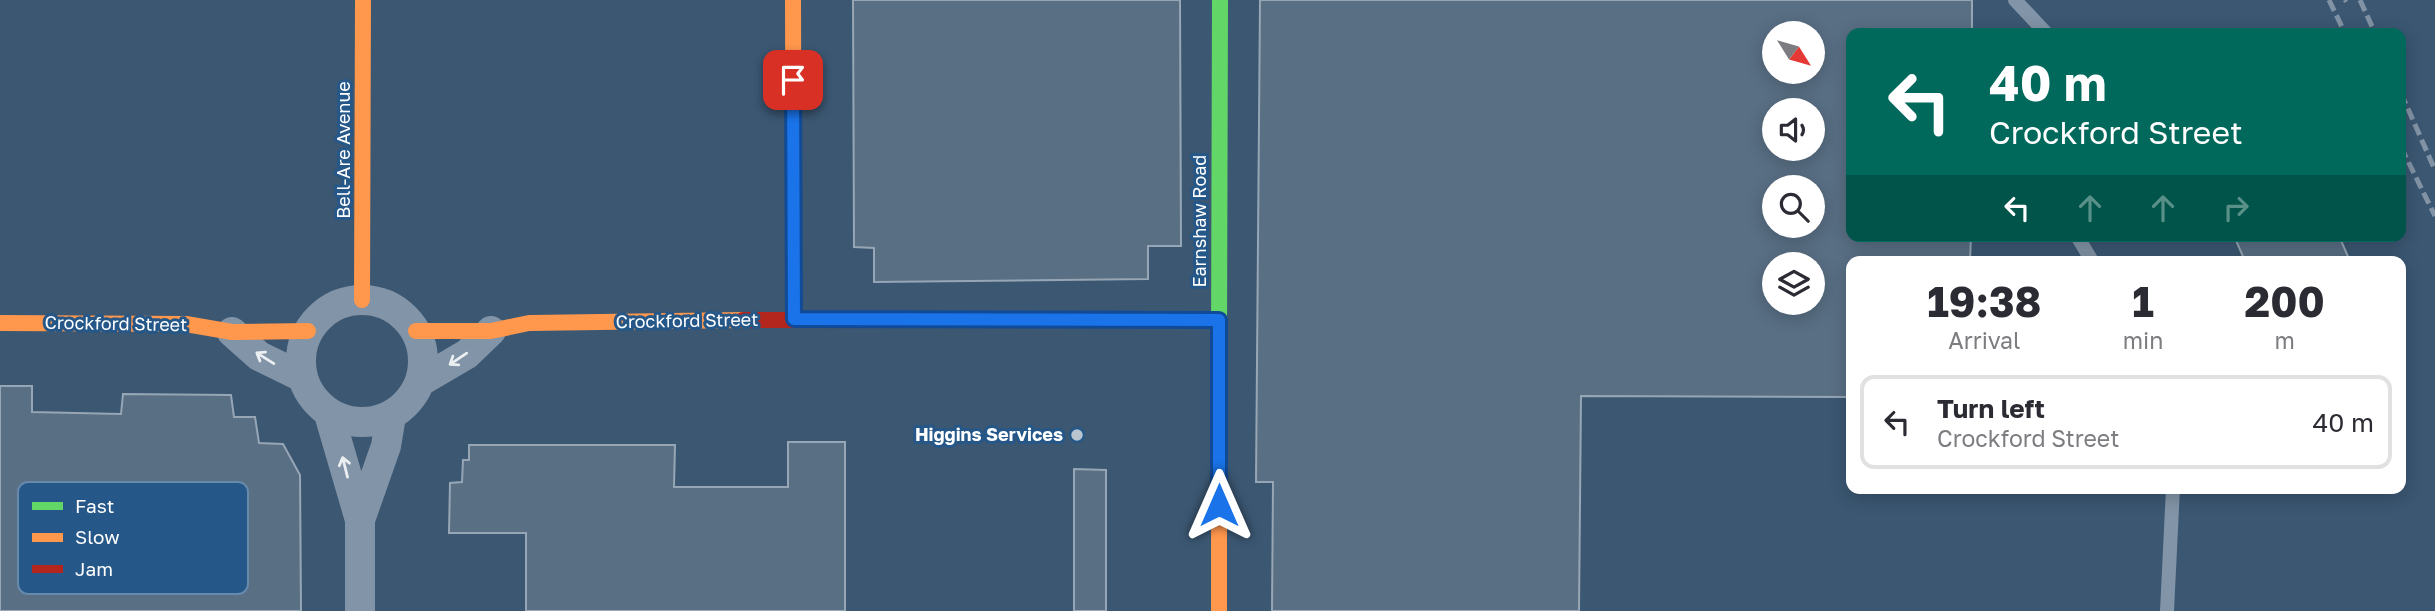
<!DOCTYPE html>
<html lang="en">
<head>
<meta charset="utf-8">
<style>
	body { margin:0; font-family:"Golos Text",sans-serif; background:#f7f7f7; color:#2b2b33; height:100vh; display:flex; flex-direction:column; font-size:26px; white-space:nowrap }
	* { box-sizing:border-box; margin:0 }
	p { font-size:23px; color:#7c7c81 }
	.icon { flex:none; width:38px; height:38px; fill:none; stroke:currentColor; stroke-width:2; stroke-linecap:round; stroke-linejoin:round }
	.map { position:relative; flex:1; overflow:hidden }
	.side { position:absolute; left:1846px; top:256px; width:560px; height:238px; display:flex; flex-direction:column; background:#fff; border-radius:14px; box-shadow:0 4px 18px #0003 }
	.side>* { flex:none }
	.top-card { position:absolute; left:1846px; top:28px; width:560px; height:214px; border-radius:14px; box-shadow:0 4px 18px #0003; background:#00695c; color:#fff; overflow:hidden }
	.needle { width:46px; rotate:127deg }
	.fabs { position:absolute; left:1762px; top:21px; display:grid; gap:14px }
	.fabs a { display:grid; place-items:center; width:63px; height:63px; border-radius:50%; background:#fff; box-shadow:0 4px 18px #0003; font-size:35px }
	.pin { position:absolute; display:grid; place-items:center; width:60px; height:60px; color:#fff; margin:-30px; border-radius:14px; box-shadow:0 4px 10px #0006 }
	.me { position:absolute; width:77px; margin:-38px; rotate:0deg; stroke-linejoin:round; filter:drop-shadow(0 0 5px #0008) }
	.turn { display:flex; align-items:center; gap:24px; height:147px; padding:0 28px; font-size:32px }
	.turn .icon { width:91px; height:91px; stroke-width:2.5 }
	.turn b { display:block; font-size:49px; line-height:60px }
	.lanes { display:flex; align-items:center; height:66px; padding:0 28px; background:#0003; justify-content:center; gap:35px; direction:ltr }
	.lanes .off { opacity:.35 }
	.eta { display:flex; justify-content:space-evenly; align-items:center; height:119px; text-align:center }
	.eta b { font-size:42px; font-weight:700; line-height:49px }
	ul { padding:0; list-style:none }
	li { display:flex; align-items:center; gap:21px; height:94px; margin:0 14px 10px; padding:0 14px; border:4px solid #e1e1e2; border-radius:14px }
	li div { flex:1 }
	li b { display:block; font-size:26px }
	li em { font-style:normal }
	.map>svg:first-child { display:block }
	.building { fill:#596f84; stroke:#96a6b5; stroke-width:2; fill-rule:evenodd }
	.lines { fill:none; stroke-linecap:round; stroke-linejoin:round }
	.path { stroke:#8294a7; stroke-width:4.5; stroke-dasharray:3.5 5; stroke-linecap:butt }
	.lane { stroke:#8294a7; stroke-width:14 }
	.street { stroke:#8294a7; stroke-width:30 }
	.fast { stroke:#63d668; stroke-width:16 }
	.slow { stroke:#ff974d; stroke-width:16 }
	.jam { stroke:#b3261e; stroke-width:16 }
	.rail { stroke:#8293a5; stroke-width:5; stroke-dasharray:12 5; stroke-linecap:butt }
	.oneway { stroke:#eceff2 }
	.route-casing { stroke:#114b97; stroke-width:18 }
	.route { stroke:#1a73e8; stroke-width:12 }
	.poi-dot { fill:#bac4ce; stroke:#255788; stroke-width:2.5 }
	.labels { text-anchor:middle; stroke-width:6; stroke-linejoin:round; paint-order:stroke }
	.street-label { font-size:18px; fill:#fff; stroke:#255788 }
	.poi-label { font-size:18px; font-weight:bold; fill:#fff; stroke:#255788; text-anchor:end }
	.key { fill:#255788; stroke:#6689ac; stroke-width:2 }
	.key-label { font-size:19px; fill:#fff }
</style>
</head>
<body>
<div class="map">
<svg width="2435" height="611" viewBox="0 0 2435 611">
	<rect width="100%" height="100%" fill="#3b5772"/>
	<path class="building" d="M 853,0 L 1180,0 L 1181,246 L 1148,246 L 1148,279 L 874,282 L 874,248 L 854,247 Z
		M 1260,0 L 1972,0 L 1972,33 L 1852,33 L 1852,236 L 1971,236 L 1970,261 L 1852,261 L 1852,397 L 1581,396 L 1579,611 L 1272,611 L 1273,482 L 1256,482 ZM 1774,33 L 1813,33 L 1813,72 L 1774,72 ZM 1774,110 L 1813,110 L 1813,149 L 1774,149 ZM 1774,187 L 1813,187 L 1813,226 L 1774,226 ZM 1774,264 L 1813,264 L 1813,303 L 1774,303 Z
		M 2234,236 L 2339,236 L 2350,261 L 2245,261 Z
		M 0,386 L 32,386 L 32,412 L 121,414 L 123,394 L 231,395 L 234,417 L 255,417 L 259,443 L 283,444 L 300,475 L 301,611 L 0,611 Z
		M 788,442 L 845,442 L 845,611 L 526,611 L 526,533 L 449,533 L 450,483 L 462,482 L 463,460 L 469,460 L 469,445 L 675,445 L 674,487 L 788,487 Z
		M 1074,469 L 1106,470 L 1106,611 L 1074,611 Z"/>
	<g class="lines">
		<path class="path" d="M 2345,0 L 2346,2"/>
		<path class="lane" d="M 2015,0 L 2046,33
			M 2077,236 L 2092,261
			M 2167,611 L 2173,488"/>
		<path class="street" d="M301 361a61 61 0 1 1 122 0a61 61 0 1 1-122 0Z
			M 232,332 L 259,356 L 302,377
			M 421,381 L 467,354 L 491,331
			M 329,414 L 360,520 L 360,611
			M 360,520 L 386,446 L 391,416"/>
		<path class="fast" d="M 1122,320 L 1219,320
			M 1219,343 L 1220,0"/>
		<path class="slow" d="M 793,0 L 794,319
			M 362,300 L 363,0
			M 0,323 L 186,324 L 232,332 L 308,331
			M 416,331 L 491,331 L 529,323 L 743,320
			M 1219,611 L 1219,343"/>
		<path class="jam" d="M 743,320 L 1122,320"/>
		<path class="rail" d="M 2329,0 L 2345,33
			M 2360,0 L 2375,33
			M 2401,93 L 2435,170
			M 2401,147 L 2435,216"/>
	</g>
	<defs><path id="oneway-shaft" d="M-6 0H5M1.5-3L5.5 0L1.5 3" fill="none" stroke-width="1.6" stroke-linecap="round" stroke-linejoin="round" transform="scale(1.75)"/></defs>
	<g class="oneway">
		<use href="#oneway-shaft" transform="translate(265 358) rotate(-148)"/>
		<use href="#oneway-shaft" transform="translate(458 359) rotate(146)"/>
		<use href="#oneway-shaft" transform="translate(345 467) rotate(-104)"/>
	</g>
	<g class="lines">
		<g class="route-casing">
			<path id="route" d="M 793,80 L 794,319 L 1219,320 L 1219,505"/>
		</g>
		<use href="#route" class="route"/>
	</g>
	<circle class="poi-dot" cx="1077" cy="435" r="7"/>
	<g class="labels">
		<g class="street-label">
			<text transform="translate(344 150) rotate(-90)" y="6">Bell-Are Avenue</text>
			<text transform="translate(1200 221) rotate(-90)" y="6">Earnshaw Road</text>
			<text transform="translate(687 321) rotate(-1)" y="6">Crockford Street</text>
			<text transform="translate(116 324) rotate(1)" y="6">Crockford Street</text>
		</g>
		<g class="poi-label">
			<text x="1063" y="441">Higgins Services</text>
		</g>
	</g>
	<rect x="18" y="482" width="230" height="112" rx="10" class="key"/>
	<rect x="32" y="502" width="31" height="8" fill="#63d668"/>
	<rect x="32" y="533" width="31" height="9" fill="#ff974d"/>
	<rect x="32" y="565" width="31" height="8" fill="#b3261e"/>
	<g class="key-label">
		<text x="75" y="513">Fast</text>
		<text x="75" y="544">Slow</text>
		<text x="75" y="576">Jam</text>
	</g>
</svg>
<div class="fabs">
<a><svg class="needle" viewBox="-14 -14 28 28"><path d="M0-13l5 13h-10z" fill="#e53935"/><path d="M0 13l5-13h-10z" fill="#7c7c81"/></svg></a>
<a><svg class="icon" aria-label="sound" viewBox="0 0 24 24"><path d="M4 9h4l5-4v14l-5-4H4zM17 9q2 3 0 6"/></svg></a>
<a><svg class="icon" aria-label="search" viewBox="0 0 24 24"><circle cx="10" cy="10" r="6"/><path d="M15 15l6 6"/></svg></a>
<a><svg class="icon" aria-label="layers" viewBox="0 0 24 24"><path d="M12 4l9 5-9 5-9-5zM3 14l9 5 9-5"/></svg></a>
</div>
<div class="pin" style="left:793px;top:80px;background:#d93025"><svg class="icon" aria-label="arrive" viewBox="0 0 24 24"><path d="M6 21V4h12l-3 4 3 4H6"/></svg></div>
<svg class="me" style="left:1219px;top:505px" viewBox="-20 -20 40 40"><path d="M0-17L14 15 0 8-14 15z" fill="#1a73e8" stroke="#fff" stroke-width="4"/></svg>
<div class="top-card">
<div class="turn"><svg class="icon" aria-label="left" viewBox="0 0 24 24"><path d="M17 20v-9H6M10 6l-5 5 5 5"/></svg><div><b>40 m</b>Crockford Street</div></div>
<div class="lanes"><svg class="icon" aria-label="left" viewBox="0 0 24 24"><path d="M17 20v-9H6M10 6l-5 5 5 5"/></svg><svg class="icon off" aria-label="ahead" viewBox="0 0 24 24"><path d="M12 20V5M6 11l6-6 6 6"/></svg><svg class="icon off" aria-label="ahead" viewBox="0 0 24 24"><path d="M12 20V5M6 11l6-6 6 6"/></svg><svg class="icon off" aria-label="right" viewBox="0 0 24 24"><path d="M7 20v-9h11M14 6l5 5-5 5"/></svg></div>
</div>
<section class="side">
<div class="eta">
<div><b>19:38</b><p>Arrival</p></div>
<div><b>1</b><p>min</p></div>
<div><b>200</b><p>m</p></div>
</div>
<ul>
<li><svg class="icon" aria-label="left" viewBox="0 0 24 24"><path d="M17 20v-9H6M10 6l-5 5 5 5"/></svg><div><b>Turn left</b><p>Crockford Street</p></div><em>40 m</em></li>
</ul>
</section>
</div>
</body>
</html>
